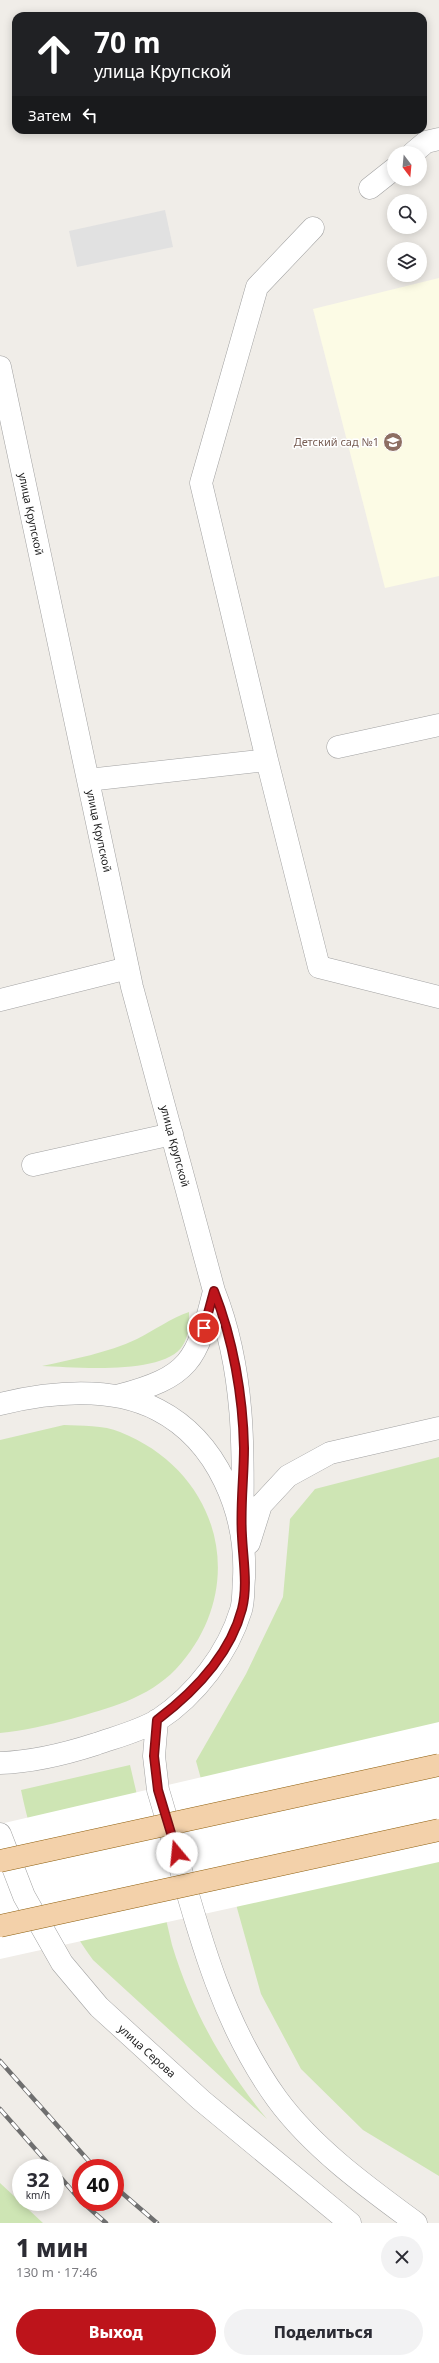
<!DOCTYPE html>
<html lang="ru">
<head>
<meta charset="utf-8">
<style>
	body { margin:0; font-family:"Noto Sans",sans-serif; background:#f2f2f3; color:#2b2b33; height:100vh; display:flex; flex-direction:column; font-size:15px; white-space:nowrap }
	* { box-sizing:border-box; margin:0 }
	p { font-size:13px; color:#7c7c81 }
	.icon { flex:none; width:22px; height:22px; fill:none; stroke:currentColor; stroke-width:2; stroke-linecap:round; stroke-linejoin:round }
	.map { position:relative; height:2223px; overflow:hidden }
	.side { display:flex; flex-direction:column; background:#fff; flex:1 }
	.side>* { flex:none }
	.banner { position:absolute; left:12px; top:12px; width:415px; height:122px; border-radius:12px; box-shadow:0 2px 10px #0003; background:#202124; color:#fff; overflow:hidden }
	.needle { width:26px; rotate:164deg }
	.fabs { position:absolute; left:387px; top:146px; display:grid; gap:8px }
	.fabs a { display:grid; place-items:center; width:40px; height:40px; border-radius:50%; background:#fff; box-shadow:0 2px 10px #0003; font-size:20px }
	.speed { position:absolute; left:12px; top:2159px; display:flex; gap:8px; font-size:20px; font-weight:700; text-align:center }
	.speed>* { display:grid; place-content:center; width:52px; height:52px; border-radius:50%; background:#fff; box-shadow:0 2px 10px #0003; line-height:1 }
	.speed small { font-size:10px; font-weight:400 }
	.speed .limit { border:6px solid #d22; background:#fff; color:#111 }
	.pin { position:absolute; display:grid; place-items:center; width:34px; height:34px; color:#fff; margin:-17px; border:2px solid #fff; border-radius:50%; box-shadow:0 1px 4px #0007 }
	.me { position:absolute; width:44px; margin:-22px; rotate:343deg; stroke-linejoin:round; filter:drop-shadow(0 0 3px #0008) }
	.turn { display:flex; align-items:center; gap:14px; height:84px; padding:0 16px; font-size:18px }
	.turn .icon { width:52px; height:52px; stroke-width:2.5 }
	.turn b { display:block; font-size:28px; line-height:34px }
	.then { display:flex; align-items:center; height:38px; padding:0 16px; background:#0003; gap:8px; font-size:15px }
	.round { display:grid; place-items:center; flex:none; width:42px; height:42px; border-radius:21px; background:#f2f2f3 }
	.head { display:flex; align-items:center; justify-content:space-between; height:68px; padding:0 16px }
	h1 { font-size:24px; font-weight:800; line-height:30px }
	.cta { display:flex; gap:8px; margin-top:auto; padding:8px 16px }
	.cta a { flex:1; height:46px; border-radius:24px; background:#bd141b; color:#fff; font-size:16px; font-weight:800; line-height:46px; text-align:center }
	.cta a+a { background:#f2f2f3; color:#2b2b33 }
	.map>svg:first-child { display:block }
	.education { fill:#fcfbe5 }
	.grass { fill:#cee5b4 }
	.parking { fill:#e1e1e1 }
	.pier { fill:#fff }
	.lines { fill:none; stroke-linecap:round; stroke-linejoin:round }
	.minor-casing { stroke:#a2a2a2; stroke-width:23 }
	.minor { stroke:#fff; stroke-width:22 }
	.rail-casing { stroke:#6f6f6f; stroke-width:4.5 }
	.rail { stroke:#fff; stroke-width:3; stroke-dasharray:9; stroke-linecap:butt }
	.major-bridge-casing { stroke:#8e5f0f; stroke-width:23; stroke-linecap:butt }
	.major-bridge { stroke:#f3d1aa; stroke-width:22 }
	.route-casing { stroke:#7b0d12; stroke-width:10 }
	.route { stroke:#bd141b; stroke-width:7 }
	.labels { text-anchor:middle; stroke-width:3; stroke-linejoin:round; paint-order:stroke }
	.education-label { font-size:11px; fill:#785e54; stroke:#fff; text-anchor:end }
	.street-label { font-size:11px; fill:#212121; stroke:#fff }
</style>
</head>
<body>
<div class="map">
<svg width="439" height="2223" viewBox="0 0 439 2223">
	<rect width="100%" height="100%" fill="#f0ede8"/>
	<path class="education" d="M 439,278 L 439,576 L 385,588 L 313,309 Z"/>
	<path class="grass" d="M 189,1312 C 189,1323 189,1336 183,1345 C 165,1376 74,1367 42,1366 C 74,1359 107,1353 137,1339 C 155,1330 171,1318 189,1312 Z
		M 64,1425 C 81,1426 104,1425 120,1432 C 221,1472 251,1588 176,1669 C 147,1699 109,1708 71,1719 C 47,1725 24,1731 0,1733 L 0,1440 Z
		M 439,1457 L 439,2176 L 363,2130 L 301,2069 L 261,1994 L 196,1761 L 246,1674 L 283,1597 L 290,1519 L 315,1489 Z
		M 130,1765 L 172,1945 C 193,2013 222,2064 267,2119 L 93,1960 C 57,1912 33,1849 21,1790 Z
		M 0,2183 L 43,2223 L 0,2223 Z"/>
	<path class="parking" d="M 165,210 L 173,247 L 77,267 L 69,231 Z"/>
	<path class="pier" d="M 439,1722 L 439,1862 L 0,1959 L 0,1824 Z"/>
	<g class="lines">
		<g class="minor-casing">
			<path id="minor" d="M 413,153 L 426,142 L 439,139
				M 370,188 L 394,169
				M 0,367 L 132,987 L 214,1291 C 245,1369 244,1453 242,1536
				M 338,747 L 439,725
				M 267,760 L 201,483 L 257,287 L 313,228
				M 88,780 L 267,760 L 319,967 L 439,997
				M 0,1000 L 128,968
				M 33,1165 L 172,1134
				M 117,1396 C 190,1377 197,1361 214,1291
				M 0,1404 C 50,1392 110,1385 158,1410 C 218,1441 247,1513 244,1578 C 243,1588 244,1600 241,1610 C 228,1653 196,1695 158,1720 C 140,1731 116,1737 96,1744 C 65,1754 33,1762 0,1763
				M 249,1543 L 261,1505 L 288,1476 L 330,1453 L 439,1428
				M 157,1720 L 154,1756 L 158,1790 C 190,1895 211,2008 277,2099 C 313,2148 367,2187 416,2223
				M 0,1834 L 24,1896 L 62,1963 L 99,2007 L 201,2100 L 350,2223"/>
		</g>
		<use href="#minor" class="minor"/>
		<g class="rail-casing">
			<path id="rail" d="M 0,2061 L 95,2168
				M 0,2109 L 52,2168
				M 55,2171 L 81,2201
				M 115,2187 L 157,2223
				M 82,2202 L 106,2223"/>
		</g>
		<use href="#rail" class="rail"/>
		<g class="major-bridge-casing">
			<path id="major-bridge" d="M 0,1861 L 439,1765
				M 0,1926 L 439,1830"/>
		</g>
		<use href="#major-bridge" class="major-bridge"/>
	</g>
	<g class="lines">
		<g class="route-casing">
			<path id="route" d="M 177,1853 L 158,1790 L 154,1756 L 157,1720 C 194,1692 230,1655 242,1609 C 248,1586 243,1559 242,1536 C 240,1507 244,1477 244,1448 C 243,1396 233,1339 214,1291 L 204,1328"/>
		</g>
		<use href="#route" class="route"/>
	</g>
	<defs>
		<g id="school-disc" transform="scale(1)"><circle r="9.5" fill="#8d6e63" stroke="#fff"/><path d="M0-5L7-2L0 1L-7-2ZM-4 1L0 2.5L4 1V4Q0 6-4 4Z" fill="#fff"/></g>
	</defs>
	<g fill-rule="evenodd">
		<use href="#school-disc" x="393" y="442"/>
	</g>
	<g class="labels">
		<g class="education-label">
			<text x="379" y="446">Детский сад №1</text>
		</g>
		<g class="street-label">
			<text transform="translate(31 514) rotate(78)" y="4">улица Крупской</text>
			<text transform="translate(99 831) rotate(78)" y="4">улица Крупской</text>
			<text transform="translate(175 1146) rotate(75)" y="4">улица Крупской</text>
			<text transform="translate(147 2051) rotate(42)" y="4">улица Серова</text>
		</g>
	</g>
</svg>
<div class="fabs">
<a><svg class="needle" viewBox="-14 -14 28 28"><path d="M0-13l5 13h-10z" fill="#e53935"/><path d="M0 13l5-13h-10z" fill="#7c7c81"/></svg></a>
<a><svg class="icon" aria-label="search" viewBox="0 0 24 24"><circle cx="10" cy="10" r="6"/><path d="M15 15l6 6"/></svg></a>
<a><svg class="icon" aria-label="layers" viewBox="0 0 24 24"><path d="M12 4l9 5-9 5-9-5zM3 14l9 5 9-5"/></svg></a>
</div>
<div class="speed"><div>32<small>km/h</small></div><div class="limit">40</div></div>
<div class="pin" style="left:204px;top:1328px;background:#d93025"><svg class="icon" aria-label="arrive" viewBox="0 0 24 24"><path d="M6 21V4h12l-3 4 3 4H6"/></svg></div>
<svg class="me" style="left:177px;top:1853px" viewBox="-20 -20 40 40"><circle r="19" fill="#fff"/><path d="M0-13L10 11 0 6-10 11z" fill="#bd141b"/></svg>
<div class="banner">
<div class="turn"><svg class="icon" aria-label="ahead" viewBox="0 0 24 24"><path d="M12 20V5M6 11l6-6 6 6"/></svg><div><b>70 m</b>улица Крупской</div></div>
<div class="then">Затем<svg class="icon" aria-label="left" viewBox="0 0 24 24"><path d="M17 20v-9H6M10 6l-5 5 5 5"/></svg></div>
</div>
</div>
<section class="side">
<div class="head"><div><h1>1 мин</h1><p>130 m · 17:46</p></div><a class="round"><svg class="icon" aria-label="close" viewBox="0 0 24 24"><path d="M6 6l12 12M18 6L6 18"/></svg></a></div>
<div class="cta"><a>Выход</a><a>Поделиться</a></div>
</section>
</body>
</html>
